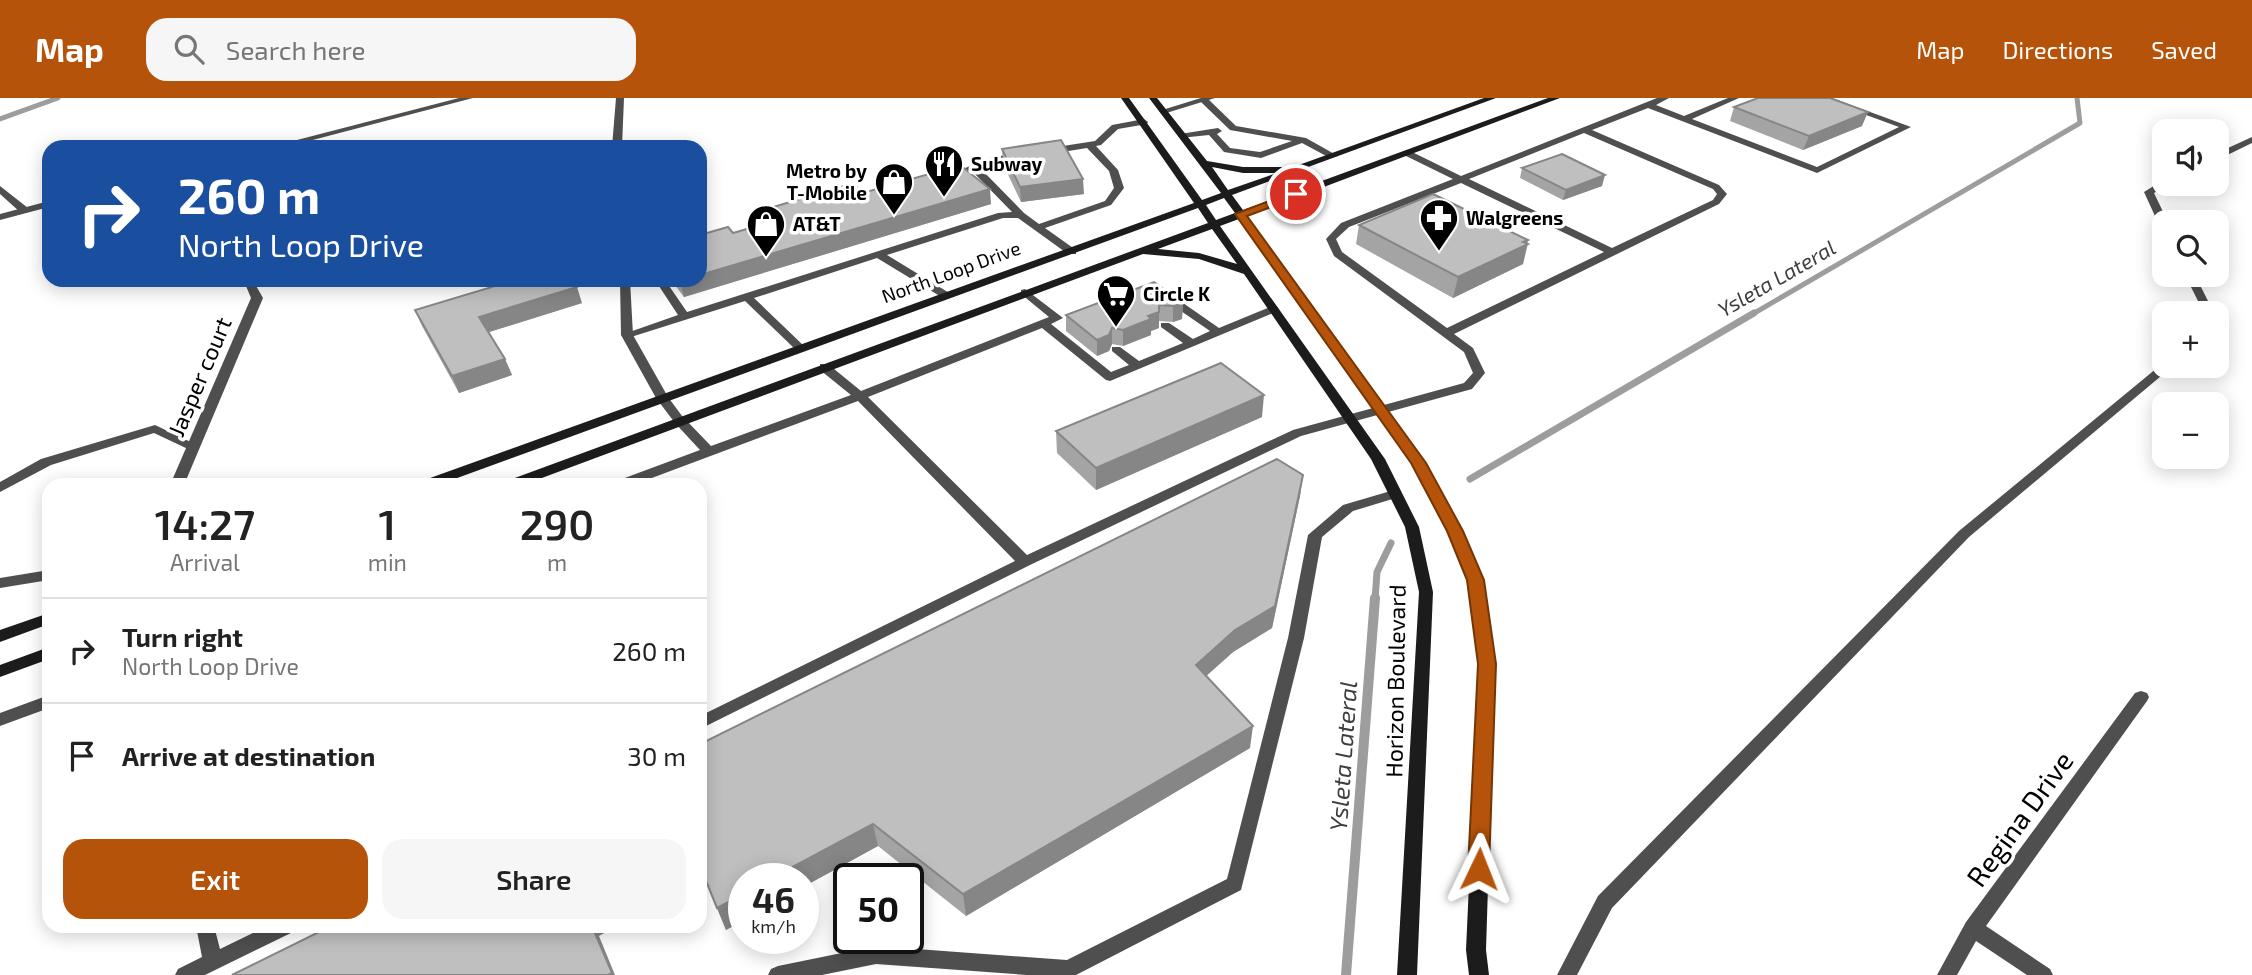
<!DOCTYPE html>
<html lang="en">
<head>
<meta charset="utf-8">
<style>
	body { margin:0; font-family:"Exo 2",sans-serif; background:#f6f6f6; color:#222; height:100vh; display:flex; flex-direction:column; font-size:26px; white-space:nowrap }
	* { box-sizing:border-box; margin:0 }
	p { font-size:23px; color:#767676 }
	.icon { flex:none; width:38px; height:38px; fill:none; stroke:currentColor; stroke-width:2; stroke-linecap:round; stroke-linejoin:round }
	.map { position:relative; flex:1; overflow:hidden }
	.panel { position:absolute; left:42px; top:380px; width:665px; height:455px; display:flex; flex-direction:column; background:#fff; border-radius:21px; box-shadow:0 4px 18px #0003 }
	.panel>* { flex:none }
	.hud { position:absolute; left:42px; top:42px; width:665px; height:147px; border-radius:21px; box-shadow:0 4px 18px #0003; background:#1a4fa0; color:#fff; overflow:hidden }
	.fabs { position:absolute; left:2152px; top:21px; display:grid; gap:14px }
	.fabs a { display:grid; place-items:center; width:77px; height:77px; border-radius:14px; background:#fff; box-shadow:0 4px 18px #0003; font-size:35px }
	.speed { position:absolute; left:728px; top:765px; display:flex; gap:14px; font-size:35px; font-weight:700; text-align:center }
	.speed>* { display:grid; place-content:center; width:91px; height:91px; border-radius:50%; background:#fff; box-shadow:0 4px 18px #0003; line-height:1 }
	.speed small { font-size:18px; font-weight:400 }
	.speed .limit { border:4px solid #111; border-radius:10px; background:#fff; color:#111 }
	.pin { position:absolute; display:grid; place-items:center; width:60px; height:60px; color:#fff; margin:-30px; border:4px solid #fff; border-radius:50%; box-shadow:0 2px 7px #0007 }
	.me { position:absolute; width:77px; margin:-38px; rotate:2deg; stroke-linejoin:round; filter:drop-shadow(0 0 5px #0008) }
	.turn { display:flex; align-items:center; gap:24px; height:147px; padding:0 21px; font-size:32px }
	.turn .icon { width:91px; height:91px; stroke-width:2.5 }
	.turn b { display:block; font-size:49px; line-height:60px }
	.eta { display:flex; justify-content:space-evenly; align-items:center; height:119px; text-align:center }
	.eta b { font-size:42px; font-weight:600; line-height:49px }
	.action { display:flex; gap:14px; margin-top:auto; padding:14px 21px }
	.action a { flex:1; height:80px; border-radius:21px; background:#b45309; color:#fff; font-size:28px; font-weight:600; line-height:80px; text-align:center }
	.action a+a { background:#f6f6f6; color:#222 }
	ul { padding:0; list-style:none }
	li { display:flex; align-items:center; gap:21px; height:105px; padding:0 21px; border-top:2px solid #e0e0e0 }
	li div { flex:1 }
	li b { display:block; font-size:26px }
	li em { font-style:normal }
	header { display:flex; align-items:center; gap:42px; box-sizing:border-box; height:98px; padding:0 35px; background:#b45309; color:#fff }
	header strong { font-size:33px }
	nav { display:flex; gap:38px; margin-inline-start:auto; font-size:24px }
	.search { width:490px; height:63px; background:#f6f6f6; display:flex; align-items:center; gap:18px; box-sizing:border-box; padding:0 24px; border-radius:21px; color:#767676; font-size:26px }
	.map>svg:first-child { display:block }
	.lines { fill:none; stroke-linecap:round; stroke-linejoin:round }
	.stream-far2 { stroke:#9d9d9d; stroke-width:5 }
	.stream-far1 { stroke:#9d9d9d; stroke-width:7 }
	.stream { stroke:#9d9d9d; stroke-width:10 }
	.lane { fill:#4f4f4f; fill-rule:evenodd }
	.street { fill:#4f4f4f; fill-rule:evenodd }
	.secondary { fill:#1c1c1c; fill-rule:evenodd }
	.wall { fill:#a4a4a4 }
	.shaded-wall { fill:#868686 }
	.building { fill:#bfbfbf; stroke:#868686; stroke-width:2 }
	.route { fill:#b45309; stroke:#753606; stroke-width:2 }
	.labels { text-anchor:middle; stroke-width:7; stroke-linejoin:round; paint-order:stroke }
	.far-poi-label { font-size:19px; font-weight:bold; fill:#000; stroke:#fff; text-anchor:start }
	.far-street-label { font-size:19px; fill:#000; stroke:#fff }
	.far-water-label { font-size:21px; font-style:italic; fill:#3e3e3e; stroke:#fff }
	.street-label { font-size:23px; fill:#000; stroke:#fff }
	.water-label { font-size:24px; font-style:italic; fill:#3e3e3e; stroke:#fff }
	.near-street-label { font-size:28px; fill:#000; stroke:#fff }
</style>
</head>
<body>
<header>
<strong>Map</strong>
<div class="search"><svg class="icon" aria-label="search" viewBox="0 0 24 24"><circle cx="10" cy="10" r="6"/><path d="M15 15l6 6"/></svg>Search here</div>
<nav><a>Map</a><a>Directions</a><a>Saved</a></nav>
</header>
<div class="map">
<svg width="2252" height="877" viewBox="0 0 2252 877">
	<rect width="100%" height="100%" fill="#fff"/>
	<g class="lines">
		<path class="stream-far2" d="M 0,21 L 58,0
			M 1751,217 L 2080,25 L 2077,0"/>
		<path class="stream-far1" d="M 1470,381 L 1754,215
			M 1375,502 L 1377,474 L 1391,445"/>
		<path class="stream" d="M 1346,877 L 1375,500"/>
		<path class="lane" d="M 1201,0 L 1207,0 L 1236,28 L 1306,40 L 1338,58 L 1330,60 L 1302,45 L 1261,60 L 1224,54 L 1209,37 L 1180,40 L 1180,36 L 1218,30 L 1222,33 L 1217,36 L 1230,50 L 1260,54 L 1292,43 L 1230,32 L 1201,4 Z
			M 1657,0 L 1669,0 L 1656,7 L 1684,18 L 1728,0 L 1739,0 L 1692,21 L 1817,69 L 1899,29 L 1820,0 L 1832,0 L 1911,29 L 1817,75 L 1648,10 L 1592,32 L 1719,87 L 1727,96 L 1719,106 L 1454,236 L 1473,250 L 1485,275 L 1472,291 L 1301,338 L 1030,467 L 700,631 L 700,618 L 1015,463 L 858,303 L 633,387 L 612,387 L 614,384 L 700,352 L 675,325 L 673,322 L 675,319 L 683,319 L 711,348 L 851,297 L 820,272 L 820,266 L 828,266 L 861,293 L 1049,219 L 1021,196 L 1021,192 L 1025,191 L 1063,220 L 1051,226 L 1111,274 L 1129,267 L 1112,253 L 1112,249 L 1120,249 L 1139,263 L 1183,245 L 1161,229 L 1161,225 L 1169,225 L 1193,241 L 1210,233 L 1165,202 L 1165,198 L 1173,198 L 1219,230 L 1270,209 L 1278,209 L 1278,213 L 1110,283 L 1106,282 L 1042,230 L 868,299 L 1027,457 L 1293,332 L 1464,285 L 1473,275 L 1464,254 L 1334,158 L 1326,141 L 1341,125 L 1453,81 L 1404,57 L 1404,53 L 1410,53 L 1461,78 ZM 1584,35 L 1713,91 L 1717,96 L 1713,102 L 1612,150 L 1469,81 ZM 1461,85 L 1604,154 L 1447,230 L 1342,154 L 1336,141 L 1349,129 Z
			M 1144,21 L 1148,24 L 1147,26 L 1118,31 L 1101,47 L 1096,48 L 1118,72 L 1124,90 L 1111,107 L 1045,130 L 1076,152 L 1076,156 L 1068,156 L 1018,120 L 1003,120 L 887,157 L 951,196 L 951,200 L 943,200 L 877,160 L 754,200 L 804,248 L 804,252 L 796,252 L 745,203 L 631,239 L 627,240 L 621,237 L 678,217 L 655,182 L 665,182 L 687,214 L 998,115 L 1012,114 L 972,73 L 949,82 L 944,79 L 989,60 L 1023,54 L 1023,58 L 980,70 L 1024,115 L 1039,126 L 1105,103 L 1114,90 L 1109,73 L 1087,50 L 1050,56 L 1045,53 L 1050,50 L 1095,43 L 1112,27 Z
			M 0,88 L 28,110 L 28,114 L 20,114 L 0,96 Z
			M 785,110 L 794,112 L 746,137 L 737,135 Z
			M 155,327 L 199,348 L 198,351 L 188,351 L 154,335 L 51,367 L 0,394 L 0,384 L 41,361 Z
			M 1394,392 L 1401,396 L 1399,399 L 1353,413 L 1322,439 L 1304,540 L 1241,792 L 1076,877 L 1027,877 L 876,866 L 822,877 L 768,877 L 771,871 L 778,868 L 876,848 L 1067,862 L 1227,781 L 1288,540 L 1308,437 L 1343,407 Z
			M 49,472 L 49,482 L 0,490 L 0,480 Z
			M 49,497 L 49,513 L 44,512 L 42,508 L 44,498 Z
			M 49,597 L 49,610 L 0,628 L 0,615 Z
			M 196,828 L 214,828 L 220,851 L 267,828 L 295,828 L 293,834 L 205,877 L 175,877 L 178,871 L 202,859 Z"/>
		<path class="street" d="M 459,0 L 473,0 L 286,49 L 270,49 Z
			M 616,0 L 624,0 L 622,49 L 612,49 Z
			M 1201,0 L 1215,0 L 1163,16 L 1159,13 Z
			M 2252,39 L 2252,45 L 2217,62 L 2217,55 Z
			M 2165,81 L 2165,86 L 2168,86 L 2154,95 L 2168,124 L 2165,124 L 2165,132 L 2160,129 L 2144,94 Z
			M 49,103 L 49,109 L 0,122 L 0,116 Z
			M 2185,177 L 2195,177 L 2214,215 L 2204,215 Z
			M 620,182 L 630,182 L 633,237 L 668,299 L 685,322 L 683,325 L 675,325 L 656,300 L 621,237 Z
			M 251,185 L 255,186 L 263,200 L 184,387 L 170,387 L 251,200 L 246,188 Z
			M 2163,265 L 2173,268 L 1969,439 L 1612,810 L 1577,877 L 1557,877 L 1598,798 L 1959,433 Z
			M 2141,593 L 2147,595 L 2149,599 L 2147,603 L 1986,828 L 2050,871 L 2053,877 L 2027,877 L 1976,843 L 1957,877 L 1937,877 L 1966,824 L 2135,595 Z"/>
		<path class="secondary" d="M 1121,0 L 1129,0 L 1202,102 L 1221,95 L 1149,0 L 1157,0 L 1207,63 L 1243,69 L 1281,69 L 1285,72 L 1484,0 L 1496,0 L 1232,97 L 1243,112 L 1548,0 L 1560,0 L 1247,118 L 1425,364 L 1462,433 L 1482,483 L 1495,566 L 1486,852 L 1489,877 L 1469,877 L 1466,852 L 1479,566 L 1468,483 L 1448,433 L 1412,365 L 1239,121 L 1220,128 L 1385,361 L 1419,429 L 1433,494 L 1417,877 L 1397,877 L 1419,494 L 1405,429 L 1371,361 L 1244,176 L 1199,161 L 1143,156 L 523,387 L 502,387 L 504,384 L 1208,125 L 1198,110 L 438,387 L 417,387 L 419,384 L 1194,105 ZM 1212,69 L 1243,75 L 1277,75 L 1228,92 ZM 1224,100 L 1235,115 L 1216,122 L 1206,107 ZM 1212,131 L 1237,166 L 1199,155 L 1158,151 Z
			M 49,515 L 49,526 L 0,544 L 0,532 Z
			M 49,549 L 49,561 L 0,579 L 0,567 Z"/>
	</g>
	<path class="wall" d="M 1734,9 L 1862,28 L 1803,52 L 1730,23 Z
		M 1002,51 L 1084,96 L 1021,104 L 1003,66 Z
		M 1522,70 L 1602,88 L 1563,102 L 1520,80 Z
		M 863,95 L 991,106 L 684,199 L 671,182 L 700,182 L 733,135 L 773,124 L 770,110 Z
		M 1359,127 L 1527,146 L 1528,146 L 1523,166 L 1453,200 L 1356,146 Z
		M 582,205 L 489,234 L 505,261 L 512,277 L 459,295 L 422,228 L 415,212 Z
		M 1183,205 L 1182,221 L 1173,224 L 1159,223 L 1159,230 L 1151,233 L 1151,237 L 1123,248 L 1112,246 L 1109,253 L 1097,258 L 1066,233 L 1066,217 Z
		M 1262,319 L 1096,392 L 1057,355 L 1056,333 Z
		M 1303,377 L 1300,398 L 1272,530 L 1233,554 L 1206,578 L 1250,650 L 966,818 L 878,748 L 803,789 L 803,780 L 744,780 L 744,822 L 726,832 L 704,778 L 700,781 L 700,646 Z"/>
	<path class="shaded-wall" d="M 1868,14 L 1862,28 L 1803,52 L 1809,38 Z
		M 1605,77 L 1602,88 L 1563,102 L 1566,92 Z
		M 1083,81 L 1084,96 L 1021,104 L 1020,89 Z
		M 990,91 L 991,106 L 684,199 L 680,183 L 700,182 L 700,177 Z
		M 1528,142 L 1523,166 L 1453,200 L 1458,179 Z
		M 577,189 L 582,205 L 486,235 L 479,219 Z
		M 1183,205 L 1182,221 L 1173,224 L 1173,208 Z
		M 1159,214 L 1159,230 L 1151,233 L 1151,237 L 1123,248 L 1123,232 L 1148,218 Z
		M 1112,230 L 1112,246 L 1109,253 L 1097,258 L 1097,242 Z
		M 505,261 L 512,277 L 459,295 L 452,278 Z
		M 1264,297 L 1262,319 L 1096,392 L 1096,370 Z
		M 1303,377 L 1300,398 L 1272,530 L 1233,554 L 1194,589 L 1196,567 Z
		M 1253,628 L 1250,650 L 966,818 L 963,796 Z
		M 873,726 L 878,748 L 803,789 L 803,780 L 772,780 Z
		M 700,769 L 704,778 L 700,781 Z
		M 744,796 L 744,822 L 726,832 L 717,810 Z
		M 592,828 L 617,828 L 599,838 L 615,877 L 608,877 Z"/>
	<path class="building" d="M 1758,0 L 1830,0 L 1868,14 L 1809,38 L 1734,9 Z
		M 1061,42 L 1083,81 L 1020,89 L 1002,51 Z
		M 1562,56 L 1605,77 L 1566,92 L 1522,70 Z
		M 960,67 L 990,91 L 700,177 L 700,137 L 728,129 L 733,135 L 781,121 L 770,110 L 847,87 L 854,86 L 863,95 Z
		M 1433,96 L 1528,142 L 1523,144 L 1528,146 L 1458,179 L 1359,127 Z
		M 515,182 L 572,182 L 577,189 L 479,219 L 505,261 L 452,278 L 415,212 Z
		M 1154,184 L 1183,205 L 1173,208 L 1159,207 L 1159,214 L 1148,218 L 1151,221 L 1123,232 L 1112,230 L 1109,237 L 1097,242 L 1066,217 Z
		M 1221,265 L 1264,297 L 1096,370 L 1056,333 Z
		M 1277,361 L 1303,377 L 1275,508 L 1235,532 L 1196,567 L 1253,628 L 963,796 L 873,726 L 772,780 L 744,780 L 744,796 L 717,810 L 700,768 L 700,646 Z
		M 331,828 L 592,828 L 612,875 L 608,877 L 232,877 Z"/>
	<path class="route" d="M 1296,93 L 1301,96 L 1300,98 L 1247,118 L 1426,365 L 1463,433 L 1484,482 L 1496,566 L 1489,771 L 1486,777 L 1479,780 L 1471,777 L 1468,771 L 1478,566 L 1467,482 L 1447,433 L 1411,365 L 1235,116 Z"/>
	<defs>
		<g id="restaurant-pin" transform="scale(2.0125)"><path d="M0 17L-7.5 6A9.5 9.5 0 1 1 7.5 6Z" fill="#000" stroke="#fff"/><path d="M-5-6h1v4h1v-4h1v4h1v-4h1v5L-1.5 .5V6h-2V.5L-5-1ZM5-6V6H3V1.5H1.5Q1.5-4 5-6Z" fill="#fff"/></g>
		<g id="shop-pin" transform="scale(2.0125)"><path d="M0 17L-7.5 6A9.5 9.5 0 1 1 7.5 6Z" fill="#000" stroke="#fff"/><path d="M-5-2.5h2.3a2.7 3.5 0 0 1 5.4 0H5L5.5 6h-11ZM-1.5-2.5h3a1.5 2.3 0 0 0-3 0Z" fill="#fff"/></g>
		<g id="pharmacy-pin" transform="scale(2.0125)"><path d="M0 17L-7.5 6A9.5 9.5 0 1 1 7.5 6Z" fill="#000" stroke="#fff"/><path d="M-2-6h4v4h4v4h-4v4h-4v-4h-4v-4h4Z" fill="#fff"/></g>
		<g id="supermarket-pin" transform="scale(2.0125)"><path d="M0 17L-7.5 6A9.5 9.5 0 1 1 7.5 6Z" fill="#000" stroke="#fff"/><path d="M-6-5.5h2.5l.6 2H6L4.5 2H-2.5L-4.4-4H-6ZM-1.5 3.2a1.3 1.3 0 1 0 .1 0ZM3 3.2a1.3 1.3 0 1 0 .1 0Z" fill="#fff"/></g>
	</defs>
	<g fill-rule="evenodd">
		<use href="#restaurant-pin" x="944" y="66"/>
		<use href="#shop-pin" x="894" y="84"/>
		<use href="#pharmacy-pin" x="1439" y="120"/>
		<use href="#shop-pin" x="766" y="126"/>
		<use href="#supermarket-pin" x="1116" y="196"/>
	</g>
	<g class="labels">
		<g class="far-poi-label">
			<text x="971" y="73">Subway</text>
			<text x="867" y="80" text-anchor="end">Metro by<tspan x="867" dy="22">T-Mobile</tspan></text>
			<text x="1466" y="127">Walgreens</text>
			<text x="793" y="133">AT&amp;T</text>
			<text x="1143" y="203">Circle K</text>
		</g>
		<g class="far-street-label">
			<text transform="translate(951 174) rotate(-20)" y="7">North Loop Drive</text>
		</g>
		<g class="far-water-label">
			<text transform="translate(1777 181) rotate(-30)" y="7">Ysleta Lateral</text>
		</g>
		<g class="street-label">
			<text transform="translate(200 279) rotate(-67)" y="8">Jasper court</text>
			<text transform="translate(1396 583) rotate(-89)" y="8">Horizon Boulevard</text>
		</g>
		<g class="water-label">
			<text transform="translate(1344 658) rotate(-86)" y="8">Ysleta Lateral</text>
		</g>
		<g class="near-street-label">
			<text transform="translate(2020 721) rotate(-54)" y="10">Regina Drive</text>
		</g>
	</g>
</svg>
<div class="fabs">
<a><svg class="icon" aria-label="sound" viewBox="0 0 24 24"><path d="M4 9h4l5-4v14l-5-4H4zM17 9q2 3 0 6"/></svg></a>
<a><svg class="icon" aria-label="search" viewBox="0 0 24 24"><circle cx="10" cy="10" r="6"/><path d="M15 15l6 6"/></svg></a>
<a>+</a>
<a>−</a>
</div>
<div class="speed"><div>46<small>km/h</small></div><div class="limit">50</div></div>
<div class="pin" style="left:1296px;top:96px;background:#d93025"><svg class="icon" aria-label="arrive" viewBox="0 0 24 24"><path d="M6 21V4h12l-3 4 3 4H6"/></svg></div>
<svg class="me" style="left:1479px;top:771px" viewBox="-20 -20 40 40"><path d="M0-17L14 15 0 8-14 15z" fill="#b45309" stroke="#fff" stroke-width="4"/></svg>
<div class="hud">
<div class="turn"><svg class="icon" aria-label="right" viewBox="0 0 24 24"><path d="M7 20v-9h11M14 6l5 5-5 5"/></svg><div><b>260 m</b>North Loop Drive</div></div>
</div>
<section class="panel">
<div class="eta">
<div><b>14:27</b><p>Arrival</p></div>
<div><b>1</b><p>min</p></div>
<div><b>290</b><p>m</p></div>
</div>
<ul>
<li><svg class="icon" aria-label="right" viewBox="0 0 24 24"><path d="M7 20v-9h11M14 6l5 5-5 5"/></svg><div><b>Turn right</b><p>North Loop Drive</p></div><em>260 m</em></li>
<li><svg class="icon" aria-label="arrive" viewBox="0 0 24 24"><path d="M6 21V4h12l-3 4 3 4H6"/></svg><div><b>Arrive at destination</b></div><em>30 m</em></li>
</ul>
<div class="action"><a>Exit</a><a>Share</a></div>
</section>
</div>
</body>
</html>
